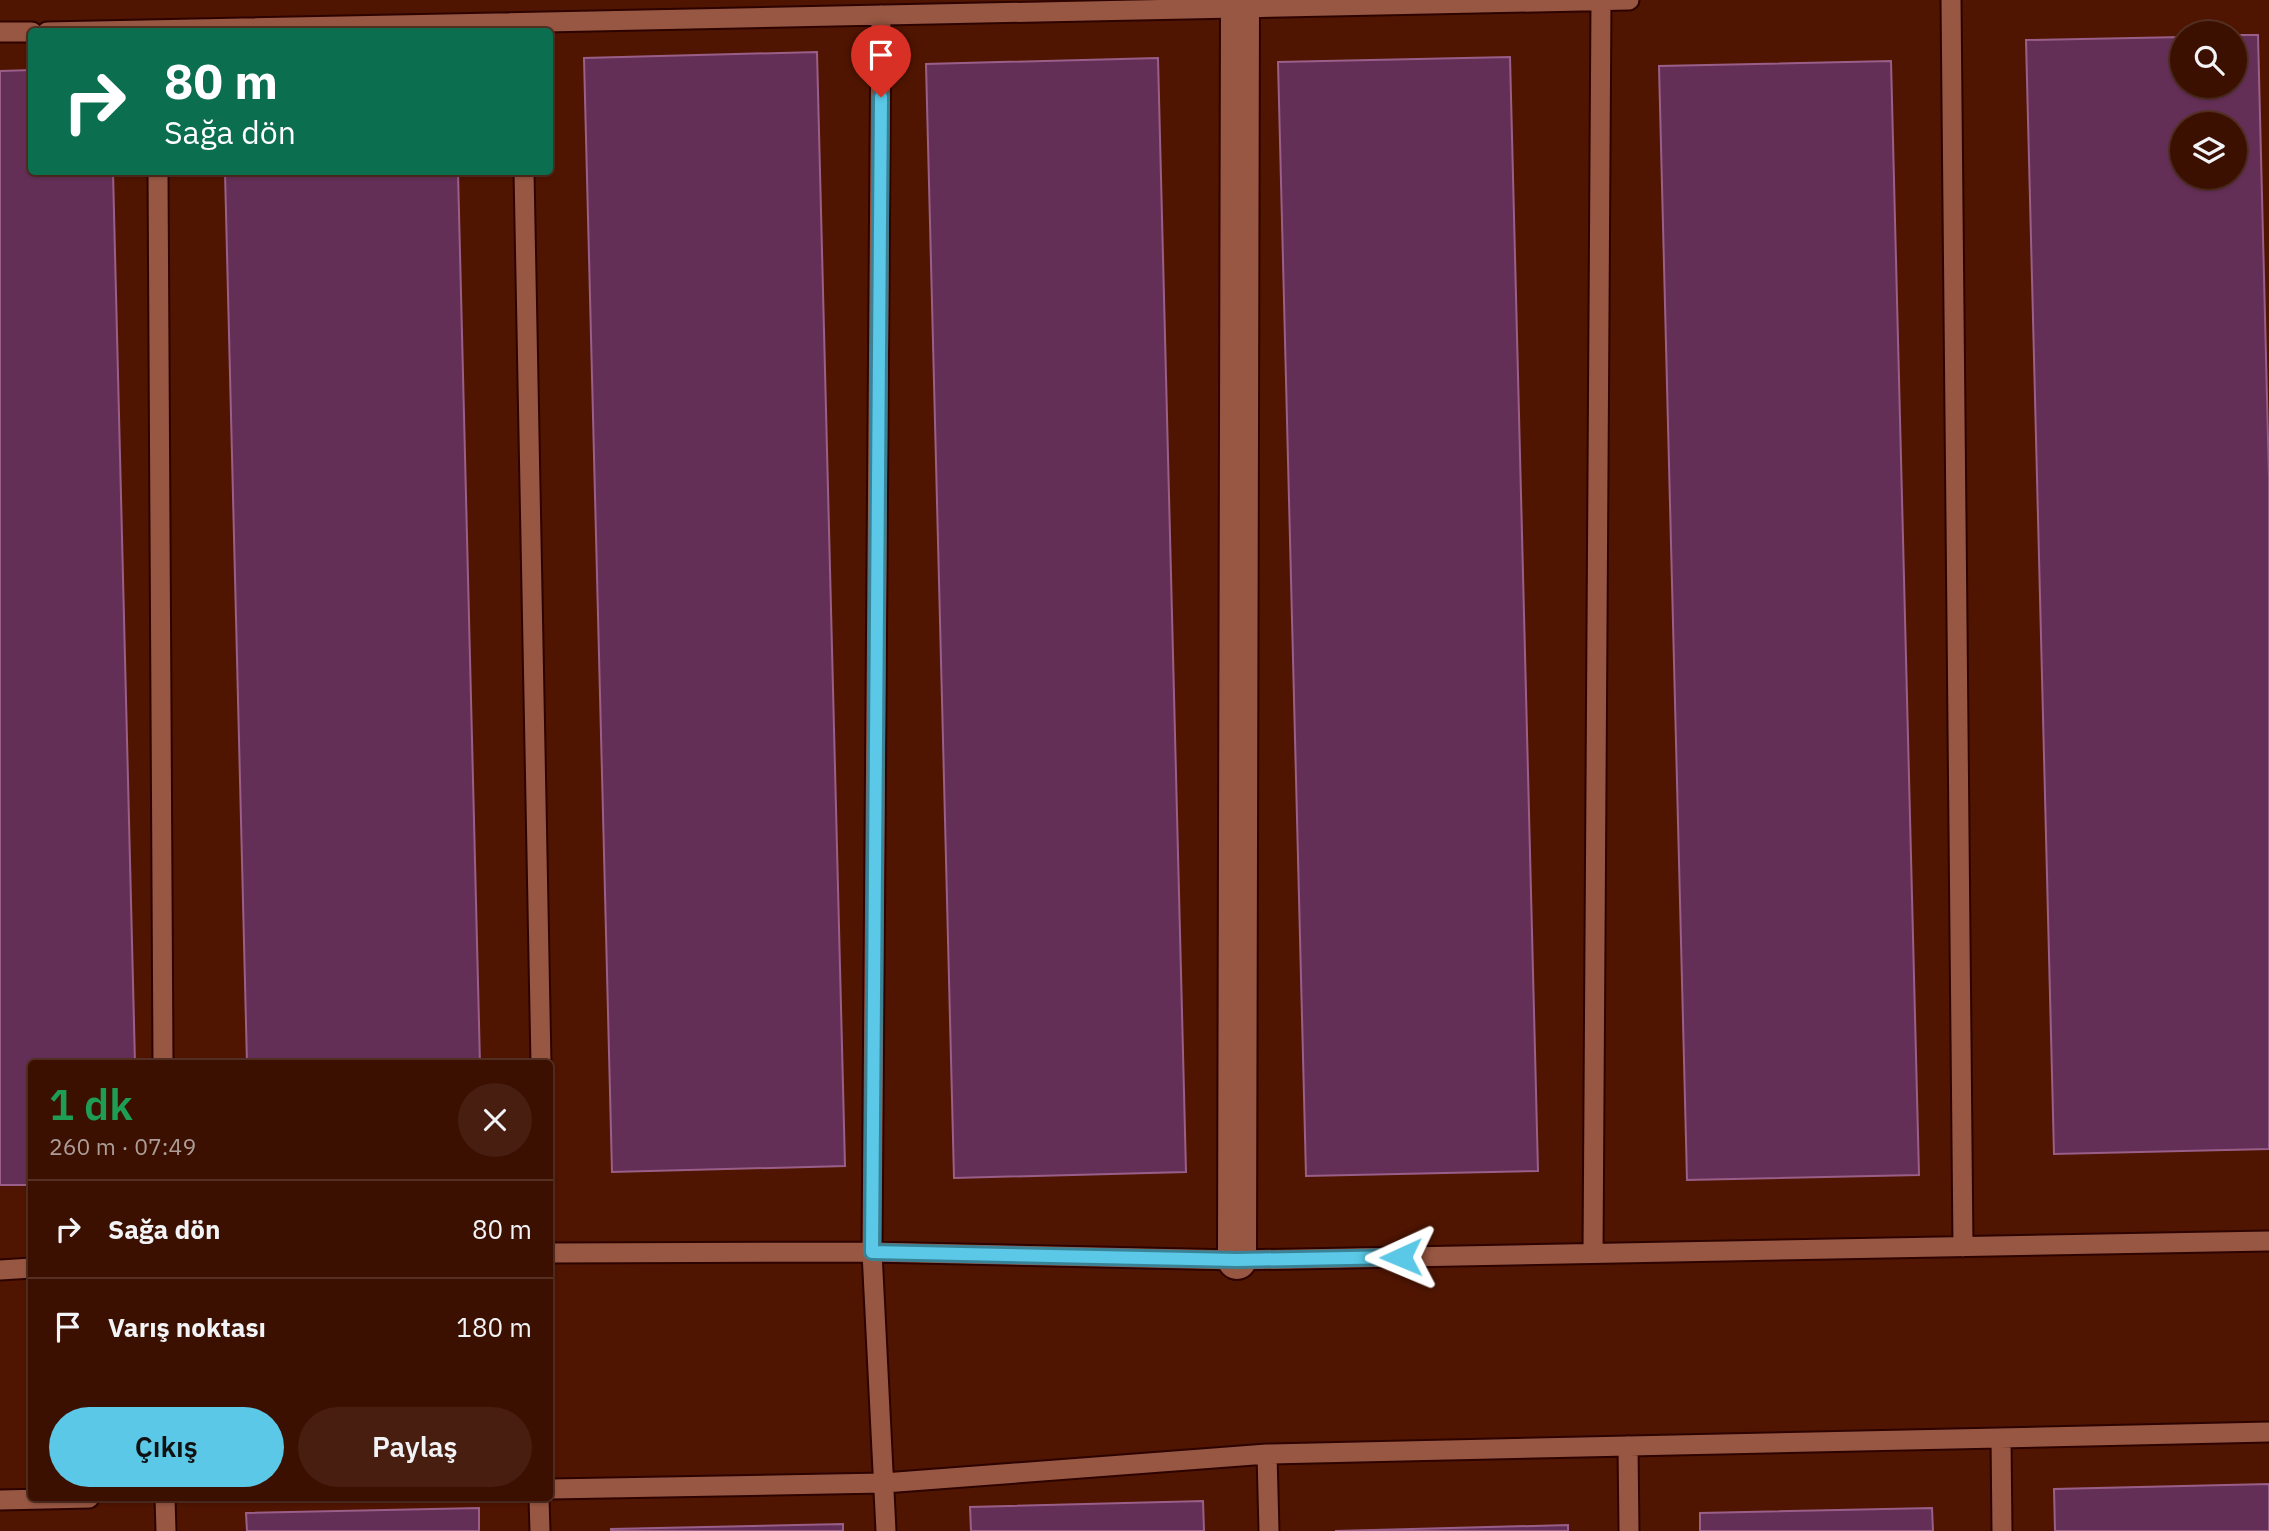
<!DOCTYPE html>
<html lang="tr">
<head>
<meta charset="utf-8">
<style>
	body { margin:0; font-family:"IBM Plex Sans",sans-serif; background:#471e10; color:#f1f3f6; height:100vh; display:flex; flex-direction:column; font-size:26px; white-space:nowrap }
	* { box-sizing:border-box; margin:0 }
	p { font-size:23px; color:#ac9d99 }
	.icon { flex:none; width:38px; height:38px; fill:none; stroke:currentColor; stroke-width:2; stroke-linecap:round; stroke-linejoin:round }
	.map { position:relative; flex:1; overflow:hidden }
	.side { position:absolute; left:28px; top:1060px; width:525px; height:441px; display:flex; flex-direction:column; background:#3c1001; border-radius:7px; box-shadow:0 2px 5px #0004,0 0 0 2px #553023 }
	.side>* { flex:none }
	.hud { position:absolute; left:28px; top:28px; width:525px; height:147px; border-radius:7px; box-shadow:0 2px 5px #0004,0 0 0 2px #553023; background:#0b6e4f; color:#fff; overflow:hidden }
	.fabs { position:absolute; left:2170px; top:21px; display:grid; gap:14px }
	.fabs a { display:grid; place-items:center; width:77px; height:77px; border-radius:50%; background:#3c1001; box-shadow:0 2px 5px #0004,0 0 0 2px #553023; font-size:35px }
	.pin { position:absolute; display:grid; place-items:center; width:60px; height:60px; color:#fff; margin:-72px -30px; border-radius:50% 50% 50% 0; rotate:-45deg; box-shadow:0 0 7px #0007 }
	.pin .icon { rotate:45deg }
	.me { position:absolute; width:77px; margin:-38px; rotate:269deg; stroke-linejoin:round; filter:drop-shadow(0 0 5px #0008) }
	.turn { display:flex; align-items:center; gap:24px; height:147px; padding:0 21px; font-size:32px }
	.turn .icon { width:91px; height:91px; stroke-width:2.5 }
	.turn b { display:block; font-size:49px; line-height:60px }
	.round { display:grid; place-items:center; flex:none; width:74px; height:74px; border-radius:37px; background:#471e10 }
	.head { display:flex; align-items:center; justify-content:space-between; height:119px; padding:0 21px }
	h1 { font-size:42px; font-weight:600; line-height:52px; color:#1e9e55 }
	.primary-button { display:flex; gap:14px; margin-top:auto; padding:14px 21px }
	.primary-button a { flex:1; height:80px; border-radius:42px; background:#5ac8e6; color:#111; font-size:28px; font-weight:600; line-height:80px; text-align:center }
	.primary-button a+a { background:#471e10; color:#f1f3f6 }
	ul { padding:0; list-style:none }
	li { display:flex; align-items:center; gap:21px; height:98px; padding:0 21px; border-top:2px solid #553023 }
	li div { flex:1 }
	li b { display:block; font-size:26px }
	li em { font-style:normal }
	.map>svg:first-child { display:block }
	.building { fill:#642f56; stroke:#995f88; stroke-width:2; fill-rule:evenodd }
	.lines { fill:none; stroke-linecap:round; stroke-linejoin:round }
	.service-casing { stroke:#2d0300; stroke-width:23 }
	.minor-casing { stroke:#2d0300; stroke-width:42 }
	.service { stroke:#985742; stroke-width:19 }
	.minor { stroke:#985742; stroke-width:38 }
	.route-casing { stroke:#3a8296; stroke-width:18 }
	.route { stroke:#5ac8e6; stroke-width:12 }
</style>
</head>
<body>
<div class="map">
<svg width="2269" height="1531" viewBox="0 0 2269 1531">
	<rect width="100%" height="100%" fill="#501501"/>
	<path class="building" d="M 2235,35 L 2258,35 L 2269,478 L 2269,1149 L 2054,1154 L 2026,40 L 2182,37 L 2182,86 L 2235,86 ZM 2182,124 L 2235,124 L 2235,177 L 2182,177 Z
		M 817,52 L 845,1166 L 612,1172 L 584,58 Z
		M 1510,57 L 1538,1171 L 1306,1176 L 1278,62 Z
		M 1158,58 L 1186,1172 L 954,1178 L 926,64 Z
		M 1891,61 L 1919,1175 L 1687,1180 L 1659,66 Z
		M 32,70 L 32,172 L 113,172 L 135,1064 L 32,1064 L 32,1185 L 0,1185 L 0,71 Z
		M 225,172 L 458,172 L 480,1064 L 247,1064 Z
		M 2269,1484 L 2269,1531 L 2055,1531 L 2054,1489 Z
		M 1203,1501 L 1204,1531 L 971,1531 L 970,1507 Z
		M 479,1508 L 479,1531 L 247,1531 L 246,1513 Z
		M 1932,1508 L 1933,1531 L 1700,1531 L 1700,1513 Z
		M 843,1524 L 843,1531 L 611,1531 L 611,1529 Z
		M 1568,1525 L 1568,1531 L 1335,1531 Z"/>
	<g class="lines">
		<g class="service-casing">
			<path id="service" d="M 1951,0 L 1963,1247
				M 881,15 L 872,1252 L 886,1531
				M 0,32 L 32,32
				M 47,32 L 1629,0
				M 158,172 L 163,1064
				M 524,172 L 541,1064
				M 550,1253 L 872,1252 L 1237,1260 L 2269,1241
				M 1593,1253 L 1601,1
				M 0,1270 L 32,1268
				M 2001,1438 L 2002,1531
				M 1628,1446 L 1629,1531
				M 1267,1454 L 1269,1531
				M 550,1489 L 884,1483 L 1267,1454 L 2269,1432
				M 165,1498 L 166,1531
				M 539,1498 L 540,1531
				M 0,1500 L 89,1498"/>
		</g>
		<g class="minor-casing">
			<path id="minor" d="M 1237,1260 L 1240,8"/>
		</g>
		<use href="#service" class="service"/>
		<use href="#minor" class="minor"/>
	</g>
	<g class="lines">
		<g class="route-casing">
			<path id="route" d="M 881,97 L 872,1252 L 1237,1260 L 1401,1257"/>
		</g>
		<use href="#route" class="route"/>
	</g>
</svg>
<div class="fabs">
<a><svg class="icon" aria-label="search" viewBox="0 0 24 24"><circle cx="10" cy="10" r="6"/><path d="M15 15l6 6"/></svg></a>
<a><svg class="icon" aria-label="layers" viewBox="0 0 24 24"><path d="M12 4l9 5-9 5-9-5zM3 14l9 5 9-5"/></svg></a>
</div>
<div class="pin" style="left:881px;top:97px;background:#d93025"><svg class="icon" aria-label="arrive" viewBox="0 0 24 24"><path d="M6 21V4h12l-3 4 3 4H6"/></svg></div>
<svg class="me" style="left:1401px;top:1257px" viewBox="-20 -20 40 40"><path d="M0-17L14 15 0 8-14 15z" fill="#5ac8e6" stroke="#fff" stroke-width="4"/></svg>
<div class="hud">
<div class="turn"><svg class="icon" aria-label="right" viewBox="0 0 24 24"><path d="M7 20v-9h11M14 6l5 5-5 5"/></svg><div><b>80 m</b>Sağa dön</div></div>
</div>
<section class="side">
<div class="head"><div><h1>1 dk</h1><p>260 m · 07:49</p></div><a class="round"><svg class="icon" aria-label="close" viewBox="0 0 24 24"><path d="M6 6l12 12M18 6L6 18"/></svg></a></div>
<ul>
<li><svg class="icon" aria-label="right" viewBox="0 0 24 24"><path d="M7 20v-9h11M14 6l5 5-5 5"/></svg><div><b>Sağa dön</b></div><em>80 m</em></li>
<li><svg class="icon" aria-label="arrive" viewBox="0 0 24 24"><path d="M6 21V4h12l-3 4 3 4H6"/></svg><div><b>Varış noktası</b></div><em>180 m</em></li>
</ul>
<div class="primary-button"><a>Çıkış</a><a>Paylaş</a></div>
</section>
</div>
</body>
</html>
